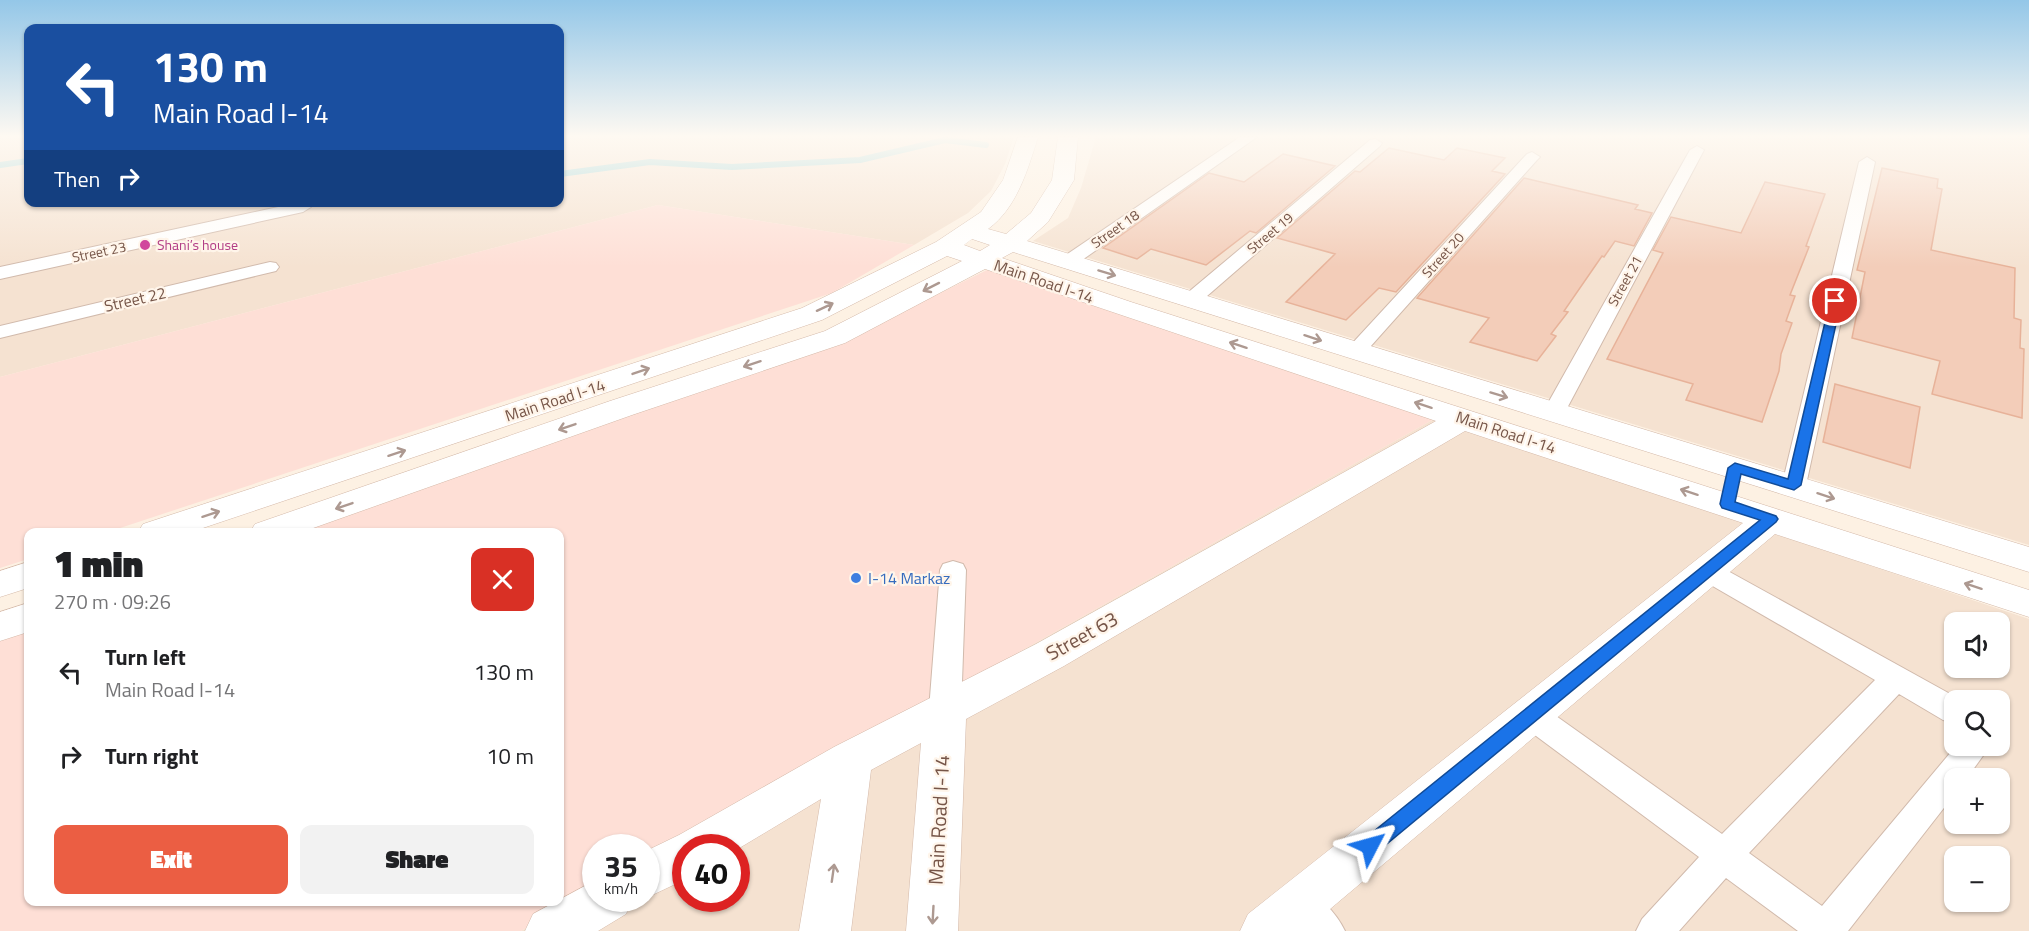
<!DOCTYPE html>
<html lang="en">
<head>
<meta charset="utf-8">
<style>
	body { margin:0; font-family:"Titillium Web",sans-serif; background:#f2f2f2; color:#202124; height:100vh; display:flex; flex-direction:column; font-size:22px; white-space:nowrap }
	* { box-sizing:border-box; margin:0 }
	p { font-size:20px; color:#757577 }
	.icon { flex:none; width:33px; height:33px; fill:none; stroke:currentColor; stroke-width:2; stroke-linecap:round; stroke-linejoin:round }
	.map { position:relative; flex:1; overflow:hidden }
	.sheet { position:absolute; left:24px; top:528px; width:540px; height:378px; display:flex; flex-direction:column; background:#fff; border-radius:12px; box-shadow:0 2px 4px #0004 }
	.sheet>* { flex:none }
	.hud { position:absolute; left:24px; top:24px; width:540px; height:183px; border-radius:12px; box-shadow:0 2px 4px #0004; background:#1a4fa0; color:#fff; overflow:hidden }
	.controls { position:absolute; left:1944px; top:612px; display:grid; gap:12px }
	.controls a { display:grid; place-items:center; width:66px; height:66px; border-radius:12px; background:#fff; box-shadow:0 2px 4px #0004; font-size:30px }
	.speed { position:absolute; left:582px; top:834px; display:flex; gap:12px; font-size:30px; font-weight:700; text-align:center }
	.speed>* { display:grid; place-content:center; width:78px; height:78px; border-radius:50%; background:#fff; box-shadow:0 2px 4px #0004; line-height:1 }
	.speed small { font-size:15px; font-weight:400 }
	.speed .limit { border:9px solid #d22; background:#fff; color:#111 }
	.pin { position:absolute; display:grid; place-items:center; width:51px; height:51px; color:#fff; margin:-26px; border:3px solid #fff; border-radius:50%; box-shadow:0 2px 6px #0007 }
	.me { position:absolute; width:66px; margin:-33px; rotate:51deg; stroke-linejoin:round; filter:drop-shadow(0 0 4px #0008) }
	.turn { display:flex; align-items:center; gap:21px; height:126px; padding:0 30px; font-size:27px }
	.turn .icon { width:78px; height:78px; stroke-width:2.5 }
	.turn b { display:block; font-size:42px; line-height:51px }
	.then { display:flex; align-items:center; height:57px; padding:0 30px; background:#0003; gap:12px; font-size:22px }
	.round { display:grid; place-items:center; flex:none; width:63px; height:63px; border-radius:12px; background:#f2f2f2 }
	.headline { display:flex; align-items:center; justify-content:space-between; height:102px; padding:0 30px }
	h1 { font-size:36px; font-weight:800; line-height:45px }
	.button { display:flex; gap:12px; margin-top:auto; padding:12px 30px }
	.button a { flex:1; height:69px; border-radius:12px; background:#eb5e43; color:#fff; font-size:24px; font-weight:800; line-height:69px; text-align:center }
	.button a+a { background:#f2f2f2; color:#202124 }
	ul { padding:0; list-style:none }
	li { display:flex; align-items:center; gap:18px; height:84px; padding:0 30px }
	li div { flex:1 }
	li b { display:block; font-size:22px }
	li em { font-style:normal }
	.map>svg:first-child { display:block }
	.residential { fill:#f5e2d1; fill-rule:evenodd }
	.commercial { fill:#fedfd6 }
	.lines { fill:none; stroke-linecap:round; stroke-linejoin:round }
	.stream { stroke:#9cd4d9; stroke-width:6 }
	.building { fill:#f3cdb9; stroke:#e7b299; stroke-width:1.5 }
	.street-casing { stroke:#d1baac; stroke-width:2 }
	.secondary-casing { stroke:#d4b9a9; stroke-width:1 }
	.street { fill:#fff; fill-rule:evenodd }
	.secondary { fill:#fff; fill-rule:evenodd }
	.oneway { stroke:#ad9991 }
	.route { fill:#1a73e8; stroke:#114b97; stroke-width:1.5 }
	.hotel-dot { fill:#d1479c; stroke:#fff5ea; stroke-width:2 }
	.shop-dot { fill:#3f7fe0; stroke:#fff5ea; stroke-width:2 }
	.labels { text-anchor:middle; stroke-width:4.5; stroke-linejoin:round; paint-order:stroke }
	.far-street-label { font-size:14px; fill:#765548; stroke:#fff5ea }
	.far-hotel-label { font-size:14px; fill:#b23c85; stroke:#fff5ea; text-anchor:start }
	.street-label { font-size:16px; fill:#765548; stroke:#fff5ea }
	.shop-label { font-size:16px; fill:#366cbe; stroke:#fff5ea; text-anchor:start }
	.near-street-label { font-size:20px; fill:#765548; stroke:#fff5ea }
</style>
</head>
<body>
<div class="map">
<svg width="2029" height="931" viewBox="0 0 2029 931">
	<rect width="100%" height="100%" fill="#fdf1e3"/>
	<path class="residential" d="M 0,137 L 28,137 L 28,202 L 560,202 L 560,137 L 1014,137 L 1005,164 L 991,191 L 968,213 L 914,245 L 658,205 L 0,377 Z
		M 1096,137 L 2029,137 L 2029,545 L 1033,241 L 1068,218 L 1081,188 Z
		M 1434,419 L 2029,619 L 2029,931 L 521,931 L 595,889 L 596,898 L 646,898 L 647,861 ZM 1954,622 L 2000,622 L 2000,668 L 1954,668 ZM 1954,700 L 2000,700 L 2000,746 L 1954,746 ZM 1954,778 L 2000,778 L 2000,824 L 1954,824 ZM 686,848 L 736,848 L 736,898 L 686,898 ZM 1954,856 L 2000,856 L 2000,902 L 1954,902 Z"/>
	<path class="commercial" d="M 658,205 L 914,245 L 832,293 L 108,532 L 28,532 L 28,559 L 0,568 L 0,377 Z
		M 987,270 L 1434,419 L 647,861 L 646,848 L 596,848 L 595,889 L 521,931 L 0,931 L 0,633 L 28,623 L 28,902 L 560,902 L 560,532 L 286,532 L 847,339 Z"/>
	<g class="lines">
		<path class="stream" d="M 0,165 L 28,161
			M 560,174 L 650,162 L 732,167 L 860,160 L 945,140 L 986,145"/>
	</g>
	<path class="building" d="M 1389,148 L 1444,160 L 1457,148 L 1505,158 L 1492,171 L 1505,174 L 1396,292 L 1379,288 L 1346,320 L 1286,302 L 1335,254 L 1277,238 L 1355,171 L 1360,172 Z
		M 1283,154 L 1335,166 L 1256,233 L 1250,231 L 1206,265 L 1151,249 L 1137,259 L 1103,248 L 1209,173 L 1244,182 Z
		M 1882,168 L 1938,179 L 1937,188 L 1942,189 L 1931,250 L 2015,268 L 2014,318 L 2021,320 L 2020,348 L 2024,349 L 2022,418 L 1932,394 L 1940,361 L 1852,338 L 1865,272 L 1857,270 Z
		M 1524,178 L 1638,205 L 1635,209 L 1652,213 L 1634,246 L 1615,241 L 1604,257 L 1602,256 L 1564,311 L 1568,312 L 1551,334 L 1556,336 L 1537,361 L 1470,342 L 1489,318 L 1417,298 Z
		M 1765,182 L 1825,194 L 1806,246 L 1809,247 L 1790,295 L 1795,296 L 1786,321 L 1792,323 L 1781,354 L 1779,371 L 1762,422 L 1686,400 L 1693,384 L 1607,359 L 1663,253 L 1653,250 L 1671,217 L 1741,233 Z
		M 1835,384 L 1920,407 L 1910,468 L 1823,442 Z"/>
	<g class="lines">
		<g class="street-casing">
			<path id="street" d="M 1240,137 L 1257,137 L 1075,265 L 1063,265 L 1060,261 L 1063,257 Z
				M 1375,139 L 1382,143 L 1380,146 L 1199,303 L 1185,303 L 1182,299 L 1185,295 L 1370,140 Z
				M 1697,146 L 1704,150 L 1565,412 L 1562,417 L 1554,419 L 1546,417 L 1543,412 L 1690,150 Z
				M 1532,152 L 1540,157 L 1537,160 L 1362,356 L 1355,358 L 1348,356 L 1345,352 L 1348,348 L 1527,154 Z
				M 1867,157 L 1875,162 L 1806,485 L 1803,490 L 1794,493 L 1785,490 L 1782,485 L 1859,162 Z
				M 301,202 L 309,203 L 311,207 L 303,212 L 0,279 L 0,267 Z
				M 270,262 L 276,263 L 279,267 L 276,271 L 0,338 L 0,326 Z
				M 953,561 L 963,564 L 966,570 L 961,710 L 956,719 L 945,722 L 934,719 L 929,710 L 940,570 L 943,564 Z
				M 1707,562 L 1717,565 L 1961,700 L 1954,700 L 1954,723 L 1943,720 L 1899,694 L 1749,853 L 1822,906 L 1956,746 L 1990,746 L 1967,778 L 1954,778 L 1954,795 L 1848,931 L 1798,931 L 1726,878 L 1679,931 L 1636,931 L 1642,919 L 1699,857 L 1520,724 L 1515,715 L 1520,706 L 1531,703 L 1542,706 L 1722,834 L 1875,680 L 1697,577 L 1693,571 L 1697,565 Z
				M 1299,887 C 1319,895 1336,912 1345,931 L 1301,931 L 1286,916 L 1281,904 L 1286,892 Z"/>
		</g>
		<g class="secondary-casing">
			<path id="secondary" d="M 1018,137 L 1038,137 C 1028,169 1017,208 988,229 L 1006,234 L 1031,213 L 1052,180 L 1058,137 L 1078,137 L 1074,180 L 1048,222 L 1027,241 L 2029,547 L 2029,572 L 1013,252 L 1002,258 L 1131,302 L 2029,590 L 2029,617 L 1775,534 L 1304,931 L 1240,931 L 1248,914 L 1743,523 L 1465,431 L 1064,666 L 966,719 L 958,931 L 906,931 L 921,743 L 871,770 L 851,931 L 799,931 L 821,799 L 736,850 L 736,848 L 686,848 L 686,879 L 646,898 L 646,851 L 679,835 L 834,747 L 1036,644 L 1436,421 L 985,269 L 845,343 L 632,415 L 302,532 L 250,532 L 255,524 L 610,401 L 825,331 L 962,261 L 947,256 L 822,320 L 191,532 L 138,532 L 143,524 L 802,308 L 936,242 L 981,212 L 1003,180 ZM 972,239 L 990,245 L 980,251 L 964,245 Z
				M 28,562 L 28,588 L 0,597 L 0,571 Z
				M 28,603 L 28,632 L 0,641 L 0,612 Z
				M 596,880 L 596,898 L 633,898 L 626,914 L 598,931 L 525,931 L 533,914 Z"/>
		</g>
		<use href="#street" class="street"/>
		<use href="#secondary" class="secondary"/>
	</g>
	<defs><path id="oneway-shaft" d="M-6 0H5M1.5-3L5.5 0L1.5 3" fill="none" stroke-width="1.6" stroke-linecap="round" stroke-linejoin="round" transform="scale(1.5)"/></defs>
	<g class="oneway">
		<use href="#oneway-shaft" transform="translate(1107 273) rotate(17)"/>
		<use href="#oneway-shaft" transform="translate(931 287) rotate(153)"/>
		<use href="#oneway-shaft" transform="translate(825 307) rotate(-25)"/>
		<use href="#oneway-shaft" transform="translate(1313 338) rotate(18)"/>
		<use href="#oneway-shaft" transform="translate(1238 345) rotate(-162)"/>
		<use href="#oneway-shaft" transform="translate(752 364) rotate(162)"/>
		<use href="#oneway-shaft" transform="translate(641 371) rotate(-19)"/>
		<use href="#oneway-shaft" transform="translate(1499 395) rotate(17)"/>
		<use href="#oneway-shaft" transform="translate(1423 405) rotate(-162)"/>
		<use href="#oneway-shaft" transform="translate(567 427) rotate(161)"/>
		<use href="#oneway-shaft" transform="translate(397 453) rotate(-18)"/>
		<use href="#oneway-shaft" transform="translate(1689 492) rotate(-162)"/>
		<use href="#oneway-shaft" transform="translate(1826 496) rotate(18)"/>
		<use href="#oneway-shaft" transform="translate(344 506) rotate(161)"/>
		<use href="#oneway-shaft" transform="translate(211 514) rotate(-18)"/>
		<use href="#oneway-shaft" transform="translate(1973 586) rotate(-162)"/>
		<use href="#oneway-shaft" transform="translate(833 873) rotate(-82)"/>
		<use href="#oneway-shaft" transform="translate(933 915) rotate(93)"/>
	</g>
	<linearGradient id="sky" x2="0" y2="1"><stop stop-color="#94c7e8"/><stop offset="0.51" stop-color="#fef9f2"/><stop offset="1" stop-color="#fef9f2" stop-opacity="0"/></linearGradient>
	<rect width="2029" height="267" fill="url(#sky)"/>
	<path class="route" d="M 1835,297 L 1841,301 L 1801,485 L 1794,490 L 1741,474 L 1735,502 L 1776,516 L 1778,519 L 1776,522 L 1377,852 L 1370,854 L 1363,852 L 1360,846 L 1363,840 L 1760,520 L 1722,508 L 1720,504 L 1728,468 L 1735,463 L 1788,479 L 1830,301 Z"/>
	<circle class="hotel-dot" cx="145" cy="245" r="6"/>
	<circle class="shop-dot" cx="856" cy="578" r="6"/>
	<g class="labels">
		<g class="far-street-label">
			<text transform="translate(1115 229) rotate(-35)" y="5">Street 18</text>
			<text transform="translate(1270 233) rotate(-40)" y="5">Street 19</text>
			<text transform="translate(99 252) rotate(-12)" y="5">Street 23</text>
			<text transform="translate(1443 255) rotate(-48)" y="5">Street 20</text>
			<text transform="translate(1625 281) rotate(-61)" y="5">Street 21</text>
		</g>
		<g class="far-hotel-label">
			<text x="157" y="250">Shani’s house</text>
		</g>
		<g class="street-label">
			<text transform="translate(1044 281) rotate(19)" y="6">Main Road I-14</text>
			<text transform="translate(135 299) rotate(-13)" y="6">Street 22</text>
			<text transform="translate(555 400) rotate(-18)" y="6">Main Road I-14</text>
			<text transform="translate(1506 432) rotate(18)" y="6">Main Road I-14</text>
		</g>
		<g class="shop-label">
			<text x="868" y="584">I-14 Markaz</text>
		</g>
		<g class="near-street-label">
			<text transform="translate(1082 636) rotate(-29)" y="7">Street 63</text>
			<text transform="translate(939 820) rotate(-87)" y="7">Main Road I-14</text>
		</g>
	</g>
</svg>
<div class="controls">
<a><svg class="icon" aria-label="sound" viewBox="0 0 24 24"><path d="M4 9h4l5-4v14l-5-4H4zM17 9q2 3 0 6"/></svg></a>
<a><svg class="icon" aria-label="search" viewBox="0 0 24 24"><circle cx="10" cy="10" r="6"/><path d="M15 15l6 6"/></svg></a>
<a>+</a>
<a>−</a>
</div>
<div class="speed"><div>35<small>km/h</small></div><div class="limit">40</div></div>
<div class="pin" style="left:1835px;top:301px;background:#d93025"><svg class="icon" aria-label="arrive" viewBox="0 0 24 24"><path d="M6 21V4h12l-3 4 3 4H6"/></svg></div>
<svg class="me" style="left:1370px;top:846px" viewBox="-20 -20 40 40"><path d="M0-17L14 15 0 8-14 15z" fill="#1a73e8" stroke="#fff" stroke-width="4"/></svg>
<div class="hud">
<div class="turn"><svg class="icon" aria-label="left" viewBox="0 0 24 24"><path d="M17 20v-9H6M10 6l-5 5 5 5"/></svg><div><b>130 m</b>Main Road I-14</div></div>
<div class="then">Then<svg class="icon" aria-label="right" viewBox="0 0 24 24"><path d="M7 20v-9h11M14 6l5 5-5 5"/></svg></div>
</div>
<section class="sheet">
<div class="headline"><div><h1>1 min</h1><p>270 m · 09:26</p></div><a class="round" style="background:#d93025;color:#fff"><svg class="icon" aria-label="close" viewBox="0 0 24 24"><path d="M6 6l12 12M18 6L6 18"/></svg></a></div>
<ul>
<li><svg class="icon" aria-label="left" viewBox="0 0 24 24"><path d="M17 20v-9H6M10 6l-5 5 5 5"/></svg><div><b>Turn left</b><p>Main Road I-14</p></div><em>130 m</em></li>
<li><svg class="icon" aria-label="right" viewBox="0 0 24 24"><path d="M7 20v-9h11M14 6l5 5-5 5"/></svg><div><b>Turn right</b></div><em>10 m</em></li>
</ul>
<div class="button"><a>Exit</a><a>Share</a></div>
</section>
</div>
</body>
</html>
